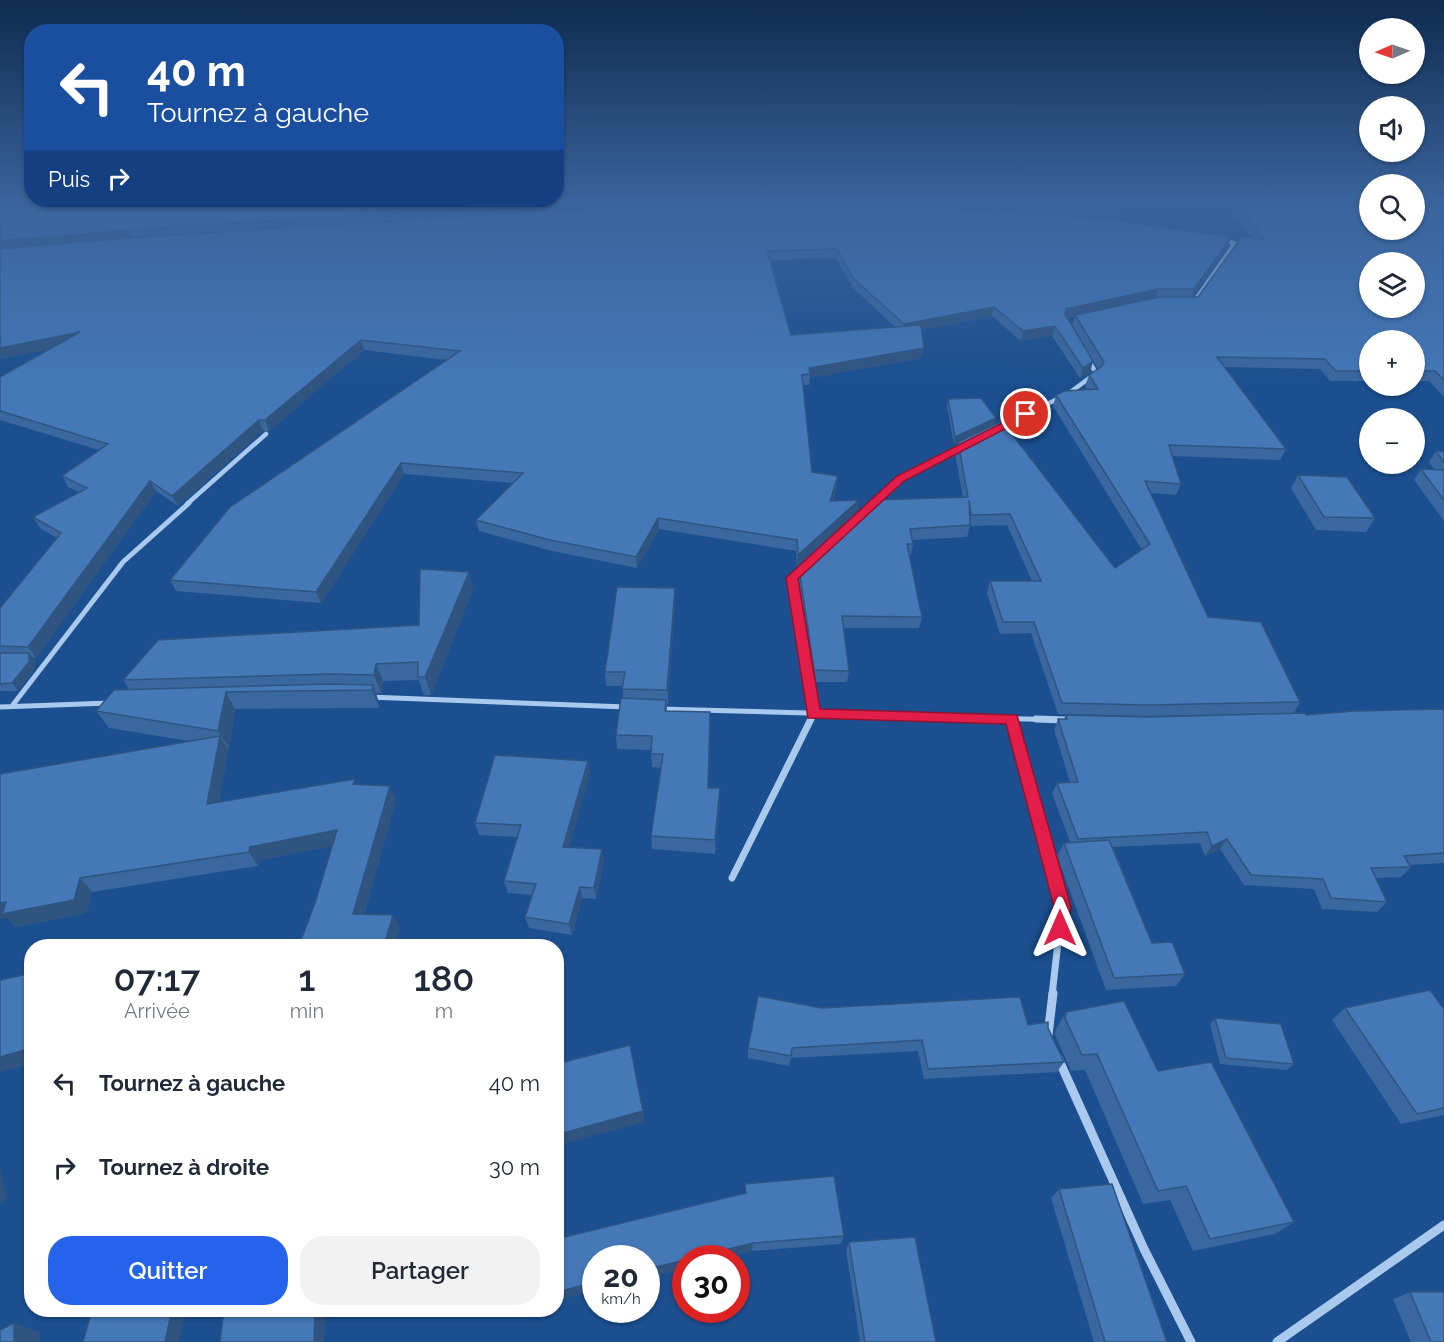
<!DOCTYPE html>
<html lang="fr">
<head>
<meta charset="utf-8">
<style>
	body { margin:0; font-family:Raleway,sans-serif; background:#f2f2f3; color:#1f2937; height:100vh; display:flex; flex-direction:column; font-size:22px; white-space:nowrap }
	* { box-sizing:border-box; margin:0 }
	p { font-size:20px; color:#747a83 }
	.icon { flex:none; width:33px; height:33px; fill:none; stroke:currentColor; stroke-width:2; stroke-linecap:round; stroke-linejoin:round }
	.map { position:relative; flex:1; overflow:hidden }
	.drawer { position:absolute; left:24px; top:939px; width:540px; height:378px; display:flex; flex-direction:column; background:#fff; border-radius:24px; box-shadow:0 2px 4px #0004 }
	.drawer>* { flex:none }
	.banner { position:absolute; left:24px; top:24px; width:540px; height:183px; border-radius:24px; box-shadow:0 2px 4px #0004; background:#1a4fa0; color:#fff; overflow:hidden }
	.needle { width:39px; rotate:268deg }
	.controls { position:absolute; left:1359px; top:18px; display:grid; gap:12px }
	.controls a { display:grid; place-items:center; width:66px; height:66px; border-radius:50%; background:#fff; box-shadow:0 2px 4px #0004; font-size:30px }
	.speed { position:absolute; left:582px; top:1245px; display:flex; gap:12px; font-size:30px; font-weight:700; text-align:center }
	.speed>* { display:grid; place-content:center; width:78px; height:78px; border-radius:50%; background:#fff; box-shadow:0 2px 4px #0004; line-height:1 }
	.speed small { font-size:15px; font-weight:400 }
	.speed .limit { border:9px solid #d22; background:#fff; color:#111 }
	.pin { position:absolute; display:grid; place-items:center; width:51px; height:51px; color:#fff; margin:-26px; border:3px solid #fff; border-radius:50%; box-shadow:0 2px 6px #0007 }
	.me { position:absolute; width:66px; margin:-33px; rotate:0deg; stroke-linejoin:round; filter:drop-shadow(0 0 4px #0008) }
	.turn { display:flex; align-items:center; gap:21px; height:126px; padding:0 24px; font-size:27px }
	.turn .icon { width:78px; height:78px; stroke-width:2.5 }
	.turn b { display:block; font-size:42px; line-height:51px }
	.then { display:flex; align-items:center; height:57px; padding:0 24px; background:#0003; gap:12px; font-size:22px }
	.eta { display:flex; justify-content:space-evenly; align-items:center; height:102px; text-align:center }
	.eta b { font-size:36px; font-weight:600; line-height:42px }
	.button { display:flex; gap:12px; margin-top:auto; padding:12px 24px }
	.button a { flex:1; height:69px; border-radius:24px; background:#2563eb; color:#fff; font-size:24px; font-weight:600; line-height:69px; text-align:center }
	.button a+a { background:#f2f2f3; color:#1f2937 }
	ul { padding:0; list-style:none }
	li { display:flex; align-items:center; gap:18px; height:84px; padding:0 24px }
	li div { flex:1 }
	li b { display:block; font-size:22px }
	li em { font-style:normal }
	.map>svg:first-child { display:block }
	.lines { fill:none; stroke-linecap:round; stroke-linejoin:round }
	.street-far4 { stroke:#a9c9ee; stroke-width:4 }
	.street-far3 { stroke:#a9c9ee; stroke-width:4.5 }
	.street-far2 { stroke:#a9c9ee; stroke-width:5 }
	.street-far1 { stroke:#a9c9ee; stroke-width:7 }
	.street { stroke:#a9c9ee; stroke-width:9 }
	.wall { fill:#3a679d; fill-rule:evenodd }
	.shaded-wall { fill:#305480 }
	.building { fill:#4478b7; stroke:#305480; stroke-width:1.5; fill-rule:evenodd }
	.route { fill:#e11d48; stroke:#92132f; stroke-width:1.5 }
</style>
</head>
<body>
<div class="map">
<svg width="1444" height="1342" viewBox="0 0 1444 1342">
	<rect width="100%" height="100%" fill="#1b4f8f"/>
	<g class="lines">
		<path class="street-far4" d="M 1193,303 L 1235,243 L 1223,241"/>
		<path class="street-far3" d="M 999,427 L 1068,394 L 1096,373 L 1088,359
			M 187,504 L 266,434
			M 873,504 L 901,478 L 963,445"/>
		<path class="street-far2" d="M 872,505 L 874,503
			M 805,566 L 792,578 L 813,715 L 810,721
			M 369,697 L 626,707
			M 12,706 L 123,562 L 189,503
			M 0,707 L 110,703
			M 660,709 L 1064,720"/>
		<path class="street-far1" d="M 1012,719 L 1062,907 L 1052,995
			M 1036,719 L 1064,720
			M 732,878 L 811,719"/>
		<path class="street" d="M 1048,1035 L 1053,993
			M 1058,1058 L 1144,1249 L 1191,1342
			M 1277,1342 L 1444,1225"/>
	</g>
	<path class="wall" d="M 0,199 L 1111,199 L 1117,213 L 1115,221 L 1231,237 L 1228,246 L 1192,297 L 1198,297 L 1252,238 L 1231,210 L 1235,201 L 1251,202 L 1248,199 L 1444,199 L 1444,397 L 1429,381 L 1414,381 L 1414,340 L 1370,340 L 1370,381 L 1330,381 L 1320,369 L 1225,367 L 1286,449 L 1280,460 L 1172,456 L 1181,484 L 1176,495 L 1150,493 L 1208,617 L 1300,702 L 1294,713 L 1306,715 L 1444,709 L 1444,863 L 1410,865 L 1411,867 L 1401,877 L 1376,878 L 1387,902 L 1377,912 L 1322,909 L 1314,889 L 1244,885 L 1220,849 L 1205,856 L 1200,843 L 1113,847 L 1152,943 L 1185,974 L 1176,986 L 1106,990 L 1057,856 L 1064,843 L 1070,842 L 1052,793 L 1057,783 L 1070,782 L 1054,730 L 1058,719 L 1064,719 L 1066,715 L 1148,717 L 1199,715 L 1142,716 L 1058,714 L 1031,633 L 1000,634 L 987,593 L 990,581 L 1032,581 L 1007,525 L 970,526 L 967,537 L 912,540 L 913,544 L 911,555 L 909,555 L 922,617 L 919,628 L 844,628 L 849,671 L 847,682 L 813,682 L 798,579 L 799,568 L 963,497 L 955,453 L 958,442 L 1115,568 L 1142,550 L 1053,406 L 1056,395 L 1088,390 L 1085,386 L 1089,375 L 1098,369 L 1072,325 L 1075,317 L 1067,318 L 1093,361 L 1090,372 L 1080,378 L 1052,336 L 1021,341 L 992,316 L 921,330 L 922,358 L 810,378 L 809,385 L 803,385 L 812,472 L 837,487 L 833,501 L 858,511 L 797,566 L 796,551 L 659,529 L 637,568 L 552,551 L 479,531 L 476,520 L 513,483 L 404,474 L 321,603 L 176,591 L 170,580 L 447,360 L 364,350 L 269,431 L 263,431 L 178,506 L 156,491 L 36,658 L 33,658 L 35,660 L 35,669 L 18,691 L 0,691 L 0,608 L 57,538 L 40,528 L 33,517 L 79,492 L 68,487 L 62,476 L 99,450 L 0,420 L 0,377 L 49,349 L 0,359 ZM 836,258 L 852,287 L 895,327 L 791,335 L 770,260 Z
		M 948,399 L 996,418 L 994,424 L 954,444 L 947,406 Z
		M 1436,451 L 1444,452 L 1444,521 L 1414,480 L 1421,469 L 1434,469 L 1429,462 Z
		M 1298,475 L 1375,518 L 1366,532 L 1316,530 L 1291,488 Z
		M 473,589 L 431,695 L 424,695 L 419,680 L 383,681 L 381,693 L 376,693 L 379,703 L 379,708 L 235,709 L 229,748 L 227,747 L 228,750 L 219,802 L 357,785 L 396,800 L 364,914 L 400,928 L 316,900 L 333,846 L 259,860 L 258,866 L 92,892 L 86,913 L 16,927 L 7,918 L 189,741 L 109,728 L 96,711 L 130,690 L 123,680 L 419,625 Z
		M 675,602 L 668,704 L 667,704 L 667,711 L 710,712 L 708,788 L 720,788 L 720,802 L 715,854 L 652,849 L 651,836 L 661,768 L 652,767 L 651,750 L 617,749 L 616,735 L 623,698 L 623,686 L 606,686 L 605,672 Z
		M 588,761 L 590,773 L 569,847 L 604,861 L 596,899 L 582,898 L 572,935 L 529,928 L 525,917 L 532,895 L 508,893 L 504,881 L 517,837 L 479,835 L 475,823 Z
		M 822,1008 L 1028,1025 L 1048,1028 L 1064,1062 L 1057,1072 L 924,1079 L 918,1051 L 791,1058 L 789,1066 L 748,1058 L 748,1048 Z
		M 1345,1008 L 1444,1009 L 1444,1115 L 1401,1124 L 1332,1020 Z
		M 1066,1012 L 1158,1071 L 1294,1222 L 1275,1234 L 1193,1251 L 1170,1200 L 1143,1204 L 1085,1070 L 1071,1071 L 1055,1035 L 1056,1029 Z
		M 1215,1018 L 1294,1064 L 1287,1070 L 1220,1064 L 1210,1024 Z
		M 834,1176 L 844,1236 L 841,1244 L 752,1251 L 723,1258 L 686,1258 L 686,1268 L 646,1278 L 646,1258 L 596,1258 L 596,1290 L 561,1299 L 557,1292 L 556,1239 L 745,1194 L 745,1184 Z
		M 1059,1189 L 1167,1342 L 1094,1342 L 1051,1198 Z
		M 849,1242 L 936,1342 L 860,1342 L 846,1250 Z
		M 1410,1292 L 1444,1342 L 1411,1342 L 1393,1299 Z"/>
	<path class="shaded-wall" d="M 128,230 L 132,239 L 0,251 L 0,241 Z
		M 1231,237 L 1228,246 L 1191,299 L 1194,289 Z
		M 1158,289 L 1155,299 L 1075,315 L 1075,317 L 1063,319 L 1066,309 Z
		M 994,307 L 992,316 L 902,334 L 904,324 Z
		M 1055,326 L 1052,336 L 1021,341 L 1023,331 Z
		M 80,332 L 85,342 L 0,359 L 0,348 Z
		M 361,340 L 364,350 L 269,431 L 265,420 Z
		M 924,348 L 922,358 L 810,378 L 809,368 Z
		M 1093,361 L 1090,372 L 1080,378 L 1083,368 Z
		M 996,418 L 994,424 L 954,444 L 955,437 Z
		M 259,420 L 263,431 L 178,506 L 172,496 Z
		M 401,463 L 404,474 L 321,603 L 316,592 Z
		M 838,476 L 837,487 L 829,512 L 830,501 Z
		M 150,481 L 156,491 L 36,658 L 28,647 Z
		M 859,500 L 858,511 L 797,566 L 798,555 Z
		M 658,518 L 659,529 L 637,568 L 636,557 Z
		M 469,572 L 473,589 L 431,695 L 425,677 Z
		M 675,588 L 675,602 L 668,704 L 667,690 Z
		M 29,653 L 35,660 L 35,669 L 18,691 L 12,683 Z
		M 376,664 L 383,681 L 381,693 L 374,675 Z
		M 373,685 L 379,703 L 379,708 L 372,690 Z
		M 226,692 L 235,709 L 229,748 L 218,731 Z
		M 710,712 L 711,725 L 708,801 L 708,788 Z
		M 220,736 L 228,750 L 216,818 L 207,804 Z
		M 588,761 L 590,773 L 566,858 L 563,847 Z
		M 390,786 L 396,800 L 360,927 L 353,914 Z
		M 720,788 L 720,802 L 715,854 L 715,840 Z
		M 337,830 L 344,844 L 259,860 L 258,866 L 249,852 L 250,847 Z
		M 1227,839 L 1220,849 L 1205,856 L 1212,846 Z
		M 602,849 L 604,861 L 596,899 L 594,888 Z
		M 80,878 L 92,892 L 86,913 L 16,927 L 7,918 L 0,919 L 0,903 Z
		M 580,887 L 582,898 L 572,935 L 569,924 Z
		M 393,915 L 400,928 L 395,946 L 384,946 Z
		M 32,1048 L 32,1064 L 0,1072 L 0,1057 Z
		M 643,1111 L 645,1122 L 556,1146 L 556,1135 Z
		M 0,1165 L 7,1199 L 0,1203 Z
		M 753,1243 L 752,1251 L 723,1258 L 691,1258 Z
		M 686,1260 L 686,1268 L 646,1278 L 646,1269 Z
		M 596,1282 L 596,1290 L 561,1299 L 557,1292 Z
		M 172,1310 L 186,1310 L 179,1342 L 165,1342 Z
		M 315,1310 L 326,1310 L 324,1342 L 314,1342 Z
		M 14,1323 L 40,1332 L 40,1342 L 14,1342 Z"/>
	<path class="building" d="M 0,199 L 32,199 L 32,200 L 556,200 L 556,199 L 616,199 L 128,230 L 0,241 Z
		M 909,199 L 1111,199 L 1117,213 L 992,202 Z
		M 1260,199 L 1370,199 L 1370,230 L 1414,230 L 1414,199 L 1444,199 L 1444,380 L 1435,371 L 1414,371 L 1414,340 L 1370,340 L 1370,371 L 1336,371 L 1325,359 L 1217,357 L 1286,449 L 1169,445 L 1181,484 L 1145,481 L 1208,617 L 1261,622 L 1300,702 L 1147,705 L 1062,703 L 1034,622 L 1003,622 L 990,581 L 1041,581 L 1010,514 L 971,515 L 969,500 L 970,525 L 910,529 L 913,544 L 907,544 L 922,617 L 842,616 L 849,671 L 814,670 L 799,568 L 874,500 L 968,497 L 958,442 L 1002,421 L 1115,568 L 1150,544 L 1056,395 L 1064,391 L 1098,389 L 1089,375 L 1102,366 L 1104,362 L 1075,315 L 1160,297 L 1198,297 L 1242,236 L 1265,240 L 1235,201 L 1263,203 ZM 1370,262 L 1414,262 L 1414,308 L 1370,308 Z
		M 654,204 L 898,206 L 991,210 L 1120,221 L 1231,237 L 1194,289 L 1158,289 L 1066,309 L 1065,314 L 1093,361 L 1083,368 L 1055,326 L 1023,331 L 994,307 L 904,324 L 853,278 L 837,249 L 767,251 L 791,335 L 921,325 L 924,348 L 809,368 L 810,374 L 802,375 L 812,472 L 838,476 L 830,501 L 859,500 L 798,555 L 797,540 L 658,518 L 636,557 L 550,540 L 476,520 L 523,473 L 401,463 L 316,592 L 170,580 L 230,507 L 460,351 L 361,340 L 265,420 L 259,420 L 172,496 L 150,481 L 28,647 L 0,646 L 0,608 L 61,533 L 33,517 L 87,488 L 62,476 L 108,444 L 0,411 L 0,377 L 80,332 L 0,348 L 0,249 L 128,238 Z
		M 981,398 L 996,418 L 955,437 L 948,399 Z
		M 1436,451 L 1444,452 L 1444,462 Z
		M 1421,469 L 1444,470 L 1444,500 Z
		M 1298,475 L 1347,477 L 1375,518 L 1324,517 Z
		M 420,569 L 469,572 L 425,677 L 418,677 L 418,662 L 376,664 L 374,675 L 330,674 L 123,680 L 158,640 L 419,625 Z
		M 617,587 L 675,588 L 667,690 L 622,689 L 625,672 L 605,672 Z
		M 0,653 L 29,653 L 29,662 L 12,683 L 0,684 Z
		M 330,684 L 373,685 L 372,690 L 226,692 L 218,731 L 96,711 L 114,690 Z
		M 621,698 L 666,700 L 665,711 L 710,712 L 708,788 L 720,788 L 715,840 L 651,836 L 663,754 L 651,754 L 652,736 L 616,735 Z
		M 1444,709 L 1444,853 L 1404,856 L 1411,867 L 1371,868 L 1387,902 L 1331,898 L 1323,879 L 1251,875 L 1227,839 L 1212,846 L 1207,832 L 1078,839 L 1057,783 L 1078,782 L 1058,719 L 1067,719 L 1066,715 L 1148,717 L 1305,713 L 1306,715 L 1354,711 Z
		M 220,736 L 207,804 L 355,779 L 353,784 L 390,786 L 353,914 L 393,915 L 384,946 L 299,946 L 316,900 L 337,830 L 250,847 L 249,852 L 80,878 L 74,900 L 2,914 L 6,902 L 0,903 L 0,774 Z
		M 495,755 L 588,761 L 563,847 L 602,849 L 594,888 L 580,887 L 569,924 L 525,917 L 536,884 L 504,881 L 521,825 L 475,823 Z
		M 1109,840 L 1152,943 L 1172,942 L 1185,974 L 1114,978 L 1064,843 Z
		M 32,973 L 32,1048 L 0,1057 L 0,980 Z
		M 1430,990 L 1444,1009 L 1444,1108 L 1417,1114 L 1345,1008 Z
		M 758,996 L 822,1008 L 1020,997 L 1028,1025 L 1048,1022 L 1048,1028 L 1064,1062 L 928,1069 L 922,1040 L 792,1048 L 791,1056 L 748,1048 Z
		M 1124,1001 L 1158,1071 L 1211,1062 L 1294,1222 L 1210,1239 L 1186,1186 L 1158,1191 L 1097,1054 L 1082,1055 L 1065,1018 L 1066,1012 Z
		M 1215,1018 L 1281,1024 L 1294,1064 L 1226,1058 Z
		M 630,1045 L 643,1111 L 556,1135 L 556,1064 Z
		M 834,1176 L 844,1236 L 753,1243 L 691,1258 L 686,1258 L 686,1260 L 646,1269 L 646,1258 L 596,1258 L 596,1282 L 557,1292 L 556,1239 L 746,1193 L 745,1184 Z
		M 1112,1184 L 1167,1342 L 1105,1342 L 1059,1189 Z
		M 915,1237 L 936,1342 L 865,1342 L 849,1242 Z
		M 1410,1292 L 1444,1292 L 1444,1342 L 1431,1342 Z
		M 92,1310 L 172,1310 L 165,1342 L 83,1342 Z
		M 224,1310 L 315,1310 L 314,1342 L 220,1342 Z
		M 14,1323 L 14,1342 L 0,1342 L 0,1330 Z"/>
	<linearGradient id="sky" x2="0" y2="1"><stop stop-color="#0f2b4f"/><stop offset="0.52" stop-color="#39639b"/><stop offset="1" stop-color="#39639b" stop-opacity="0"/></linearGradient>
	<rect width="1444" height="386" fill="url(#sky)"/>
	<path class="route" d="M 1026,411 L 1030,412 L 1030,416 L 904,481 L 798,579 L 820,709 L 1017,715 L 1071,907 L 1066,934 L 1060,936 L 1054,934 L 1051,928 L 1054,907 L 1006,724 L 808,718 L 786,578 L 897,476 Z"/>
</svg>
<div class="controls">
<a><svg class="needle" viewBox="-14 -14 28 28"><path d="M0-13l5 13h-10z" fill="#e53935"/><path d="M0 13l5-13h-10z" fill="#747a83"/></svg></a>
<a><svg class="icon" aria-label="sound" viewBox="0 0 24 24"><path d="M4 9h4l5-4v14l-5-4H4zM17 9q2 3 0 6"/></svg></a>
<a><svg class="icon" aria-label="search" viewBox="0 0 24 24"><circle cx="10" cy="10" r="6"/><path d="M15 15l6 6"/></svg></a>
<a><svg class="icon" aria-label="layers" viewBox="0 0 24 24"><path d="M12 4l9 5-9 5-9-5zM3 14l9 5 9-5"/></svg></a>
<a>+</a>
<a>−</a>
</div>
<div class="speed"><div>20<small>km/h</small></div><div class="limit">30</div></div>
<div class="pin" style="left:1026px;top:414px;background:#d93025"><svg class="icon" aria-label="arrive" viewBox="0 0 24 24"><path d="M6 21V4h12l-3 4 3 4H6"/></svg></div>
<svg class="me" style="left:1060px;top:928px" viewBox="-20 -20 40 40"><path d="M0-17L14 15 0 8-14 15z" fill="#e11d48" stroke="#fff" stroke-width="4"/></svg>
<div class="banner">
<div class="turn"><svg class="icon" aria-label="left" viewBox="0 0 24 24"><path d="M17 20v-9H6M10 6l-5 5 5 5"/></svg><div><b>40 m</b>Tournez à gauche</div></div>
<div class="then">Puis<svg class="icon" aria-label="right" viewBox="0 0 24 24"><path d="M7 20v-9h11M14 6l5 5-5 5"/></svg></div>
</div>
<section class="drawer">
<div class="eta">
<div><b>07:17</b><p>Arrivée</p></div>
<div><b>1</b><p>min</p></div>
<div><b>180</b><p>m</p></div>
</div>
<ul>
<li><svg class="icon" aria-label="left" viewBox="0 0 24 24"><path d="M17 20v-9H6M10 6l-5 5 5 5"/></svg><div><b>Tournez à gauche</b></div><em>40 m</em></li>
<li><svg class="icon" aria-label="right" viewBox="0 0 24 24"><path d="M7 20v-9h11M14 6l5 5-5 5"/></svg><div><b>Tournez à droite</b></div><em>30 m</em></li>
</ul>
<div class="button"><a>Quitter</a><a>Partager</a></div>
</section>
</div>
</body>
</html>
